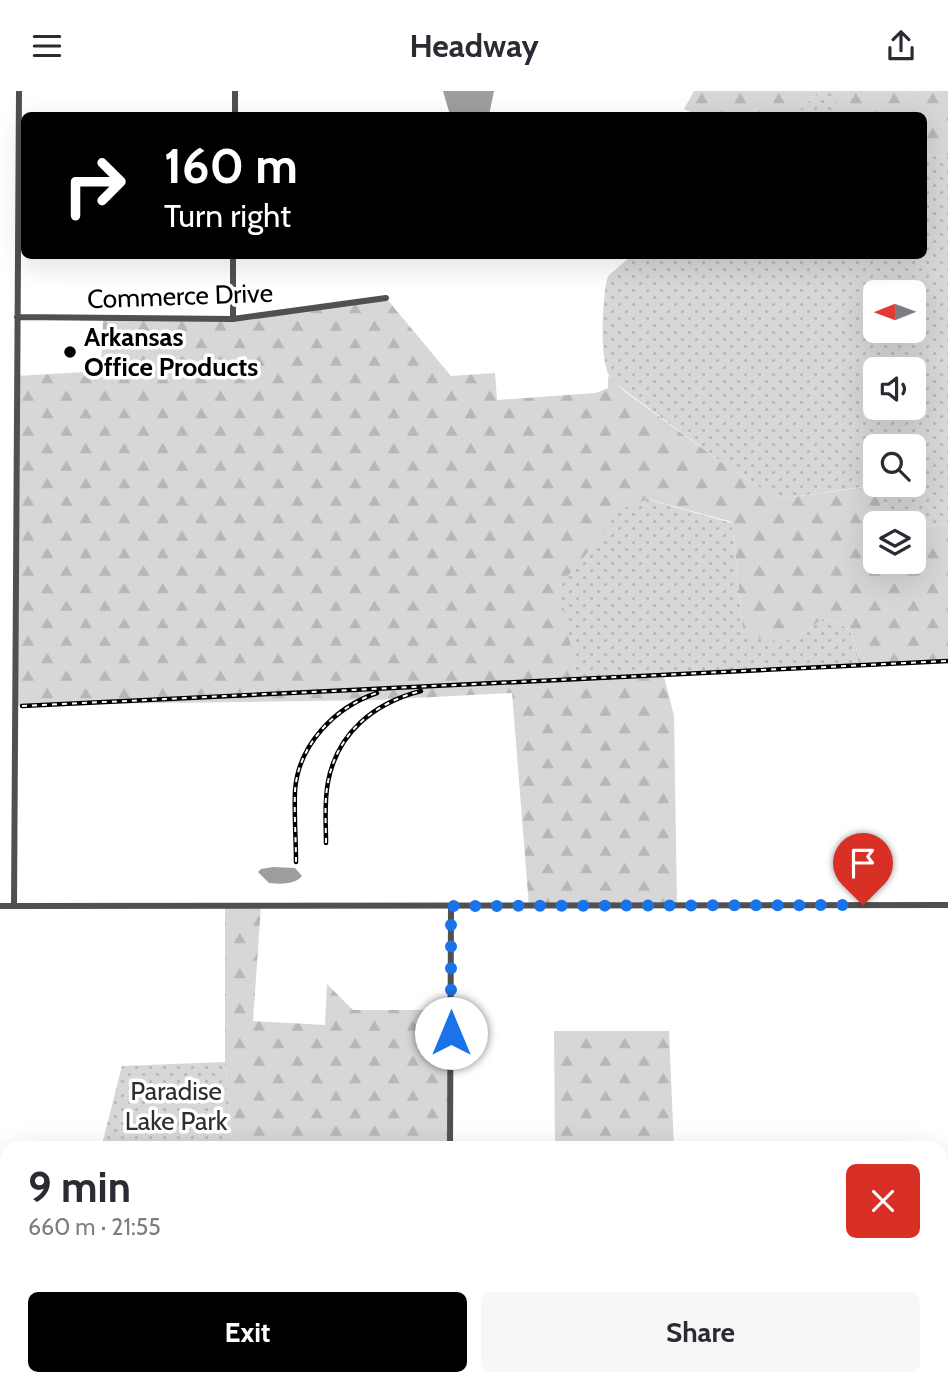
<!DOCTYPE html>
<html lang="en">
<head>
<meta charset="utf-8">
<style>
	body { margin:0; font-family:Cabin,sans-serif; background:#f7f7f7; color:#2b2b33; height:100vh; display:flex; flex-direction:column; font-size:26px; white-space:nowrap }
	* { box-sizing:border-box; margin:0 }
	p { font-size:23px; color:#7c7c81 }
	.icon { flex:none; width:38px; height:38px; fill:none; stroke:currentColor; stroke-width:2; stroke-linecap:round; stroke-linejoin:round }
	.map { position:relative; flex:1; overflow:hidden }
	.details { position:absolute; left:0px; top:1050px; width:948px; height:245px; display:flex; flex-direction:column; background:#fff; border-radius:21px 21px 0 0; box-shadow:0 7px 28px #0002 }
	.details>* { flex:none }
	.guide { position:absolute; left:21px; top:21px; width:906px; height:147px; border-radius:10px; box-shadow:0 7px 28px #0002; background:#000; color:#fff; overflow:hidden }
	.needle { width:46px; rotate:269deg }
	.tools { position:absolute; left:863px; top:189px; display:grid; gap:14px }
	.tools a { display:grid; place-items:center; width:63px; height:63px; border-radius:10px; background:#fff; box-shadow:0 7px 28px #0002; font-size:35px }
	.pin { position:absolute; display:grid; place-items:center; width:60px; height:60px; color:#fff; margin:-72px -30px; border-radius:50% 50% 50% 0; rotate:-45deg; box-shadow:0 0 7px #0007 }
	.pin .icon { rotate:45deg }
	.me { position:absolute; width:77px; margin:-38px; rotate:0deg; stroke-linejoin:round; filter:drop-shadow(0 0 5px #0008) }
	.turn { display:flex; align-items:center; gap:24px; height:147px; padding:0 28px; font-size:32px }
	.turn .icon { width:91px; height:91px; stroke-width:2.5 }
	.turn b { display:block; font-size:49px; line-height:60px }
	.round { display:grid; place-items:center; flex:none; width:74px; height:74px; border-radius:10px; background:#f7f7f7 }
	.overview { display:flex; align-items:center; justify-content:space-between; height:119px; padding:0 28px }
	h1 { font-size:42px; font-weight:700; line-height:52px }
	.action { display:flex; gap:14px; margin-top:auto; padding:14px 28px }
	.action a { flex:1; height:80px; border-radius:10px; background:#000; color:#fff; font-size:28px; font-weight:700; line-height:80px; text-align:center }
	.action a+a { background:#f7f7f7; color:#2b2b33 }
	header { display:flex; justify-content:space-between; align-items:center; height:91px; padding:0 28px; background:#fff; font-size:32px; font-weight:700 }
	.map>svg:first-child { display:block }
	.green { fill:url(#green-dots); fill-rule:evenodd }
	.forest { fill:url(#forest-firs) }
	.water { fill:#9e9e9e }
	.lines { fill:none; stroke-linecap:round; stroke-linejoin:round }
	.minor { stroke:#505050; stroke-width:6 }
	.rail-casing { stroke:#000; stroke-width:4.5 }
	.rail { stroke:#fff; stroke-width:2; stroke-dasharray:5; stroke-linecap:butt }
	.route { stroke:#1a73e8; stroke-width:12; stroke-dasharray:0 21.6 }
	.poi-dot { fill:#000; stroke:#fff; stroke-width:2.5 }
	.labels { text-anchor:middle; stroke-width:7; stroke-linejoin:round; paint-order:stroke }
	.street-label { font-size:26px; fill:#000; stroke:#fff }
	.poi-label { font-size:26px; font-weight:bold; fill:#000; stroke:#fff; text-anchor:start }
	.park-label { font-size:26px; fill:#2e2e2e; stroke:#fff }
</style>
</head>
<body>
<header><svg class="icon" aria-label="menu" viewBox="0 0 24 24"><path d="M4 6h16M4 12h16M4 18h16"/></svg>Headway<svg class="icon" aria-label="share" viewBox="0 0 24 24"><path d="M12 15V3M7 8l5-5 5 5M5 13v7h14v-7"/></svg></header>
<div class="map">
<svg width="948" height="1295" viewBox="0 0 948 1295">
	<defs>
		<pattern id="green-dots" width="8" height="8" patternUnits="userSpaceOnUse" patternTransform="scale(1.75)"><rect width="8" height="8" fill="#d7d7d7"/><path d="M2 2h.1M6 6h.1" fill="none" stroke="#b7b7b7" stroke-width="1.8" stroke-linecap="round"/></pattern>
		<pattern id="forest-firs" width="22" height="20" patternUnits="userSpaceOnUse" patternTransform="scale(1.75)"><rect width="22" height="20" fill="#d7d7d7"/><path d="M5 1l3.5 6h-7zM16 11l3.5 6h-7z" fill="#b7b7b7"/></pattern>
	</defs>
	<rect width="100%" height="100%" fill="#fff"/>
	<path class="green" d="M 820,0 L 832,0 L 842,24 L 794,24 Z
		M 924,64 L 948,66 L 948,432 L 914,438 L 914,432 L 880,432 L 880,394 L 914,394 L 914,355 L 875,355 L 876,394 L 785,407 L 773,405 L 728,376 L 612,290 C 598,271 603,215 606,192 L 608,185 L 631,165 L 924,164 ZM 875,201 L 914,201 L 914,240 L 875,240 ZM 875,278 L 914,278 L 914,317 L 875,317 Z
		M 647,408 L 732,432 L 743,541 L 793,549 L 822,528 C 853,533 855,545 859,574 L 662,583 L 578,591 L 558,495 L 610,434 L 612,421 Z
		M 225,971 L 233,1057 L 101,1057 L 122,975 Z
		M 7,1169 L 7,1275 L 0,1276 L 0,1174 Z"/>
	<path class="forest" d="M 694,0 L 820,0 L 794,24 L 698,24 L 684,18 Z
		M 832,0 L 948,0 L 948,66 L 924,64 L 924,24 L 841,24 Z
		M 386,207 L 451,285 L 495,282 L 497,309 L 596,302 L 608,297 L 608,285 L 624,300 L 728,376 L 773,405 L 785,407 L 880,394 L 880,432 L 875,432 L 875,471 L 914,471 L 914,438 L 948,432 L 948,569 L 859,574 C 855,545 853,533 822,528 L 793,549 L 769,550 L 743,541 L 732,431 L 648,408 L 612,421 L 611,434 L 559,495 L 578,591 L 664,586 L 674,625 L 677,814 L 529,815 L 512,602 L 376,609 L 15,614 L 16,285 L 101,280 L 103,227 L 233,228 Z
		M 225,815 L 261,815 L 253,930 L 325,934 L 327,893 L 353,919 L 451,919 L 450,1057 L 233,1057 L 225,971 Z
		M 554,940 L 669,940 L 674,1057 L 555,1057 Z
		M 942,1144 L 948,1144 L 948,1295 L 782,1295 L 782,1288 L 942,1288 Z
		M 7,1275 L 7,1288 L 447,1288 L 447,1295 L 0,1295 L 0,1276 Z"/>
	<path class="water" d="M 443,0 L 494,0 L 489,24 L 450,24 Z
		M 273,776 L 295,777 L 302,785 C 295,794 280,793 269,792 L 258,781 L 261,778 Z"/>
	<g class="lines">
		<path class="minor" d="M 235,24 L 235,0
			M 17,226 L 233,228 L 386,207
			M 233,228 L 233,164
			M 0,815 L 948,814
			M 14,815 L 19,0
			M 450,1057 L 451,815
			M 689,1288 L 700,1295
			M 710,1295 L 714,1288"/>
		<g class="rail-casing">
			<path id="rail" d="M 22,615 L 948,570
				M 326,752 C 326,732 324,711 328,691 C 337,642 374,612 421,600
				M 296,771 C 296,748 294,724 295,700 C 298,654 335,616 377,602"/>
		</g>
		<use href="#rail" class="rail"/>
	</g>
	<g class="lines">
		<path class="route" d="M 451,942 L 451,815 L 863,814"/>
	</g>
	<circle class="poi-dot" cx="70" cy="261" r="7"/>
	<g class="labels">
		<g class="street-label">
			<text transform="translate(180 205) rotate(-2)" y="9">Commerce Drive</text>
		</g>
		<g class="poi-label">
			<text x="84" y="255">Arkansas<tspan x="84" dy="30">Office Products</tspan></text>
		</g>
		<g class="park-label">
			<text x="176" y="1009">Paradise<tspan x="176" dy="30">Lake Park</tspan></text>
		</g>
	</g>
</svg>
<div class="tools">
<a><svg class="needle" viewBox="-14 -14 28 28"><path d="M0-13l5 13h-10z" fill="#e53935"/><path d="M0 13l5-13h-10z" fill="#7c7c81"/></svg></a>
<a><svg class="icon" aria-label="sound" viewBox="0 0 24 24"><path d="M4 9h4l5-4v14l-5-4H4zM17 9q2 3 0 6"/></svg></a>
<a><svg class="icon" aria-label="search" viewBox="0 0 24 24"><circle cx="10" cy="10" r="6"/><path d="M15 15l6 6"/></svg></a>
<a><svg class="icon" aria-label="layers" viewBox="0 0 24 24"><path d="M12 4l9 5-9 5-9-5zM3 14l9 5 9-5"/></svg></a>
</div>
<div class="pin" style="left:863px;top:814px;background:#d93025"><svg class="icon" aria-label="arrive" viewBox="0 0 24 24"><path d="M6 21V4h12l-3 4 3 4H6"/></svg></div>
<svg class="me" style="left:451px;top:942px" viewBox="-20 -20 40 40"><circle r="19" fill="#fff"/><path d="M0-13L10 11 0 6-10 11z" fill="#1a73e8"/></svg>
<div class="guide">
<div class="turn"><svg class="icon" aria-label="right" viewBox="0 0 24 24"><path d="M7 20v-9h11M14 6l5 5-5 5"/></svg><div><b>160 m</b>Turn right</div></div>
</div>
<section class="details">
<div class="overview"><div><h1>9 min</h1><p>660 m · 21:55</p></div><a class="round" style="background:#d93025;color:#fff"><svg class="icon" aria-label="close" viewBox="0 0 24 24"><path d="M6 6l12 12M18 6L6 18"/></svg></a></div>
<div class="action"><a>Exit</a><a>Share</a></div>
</section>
</div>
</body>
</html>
